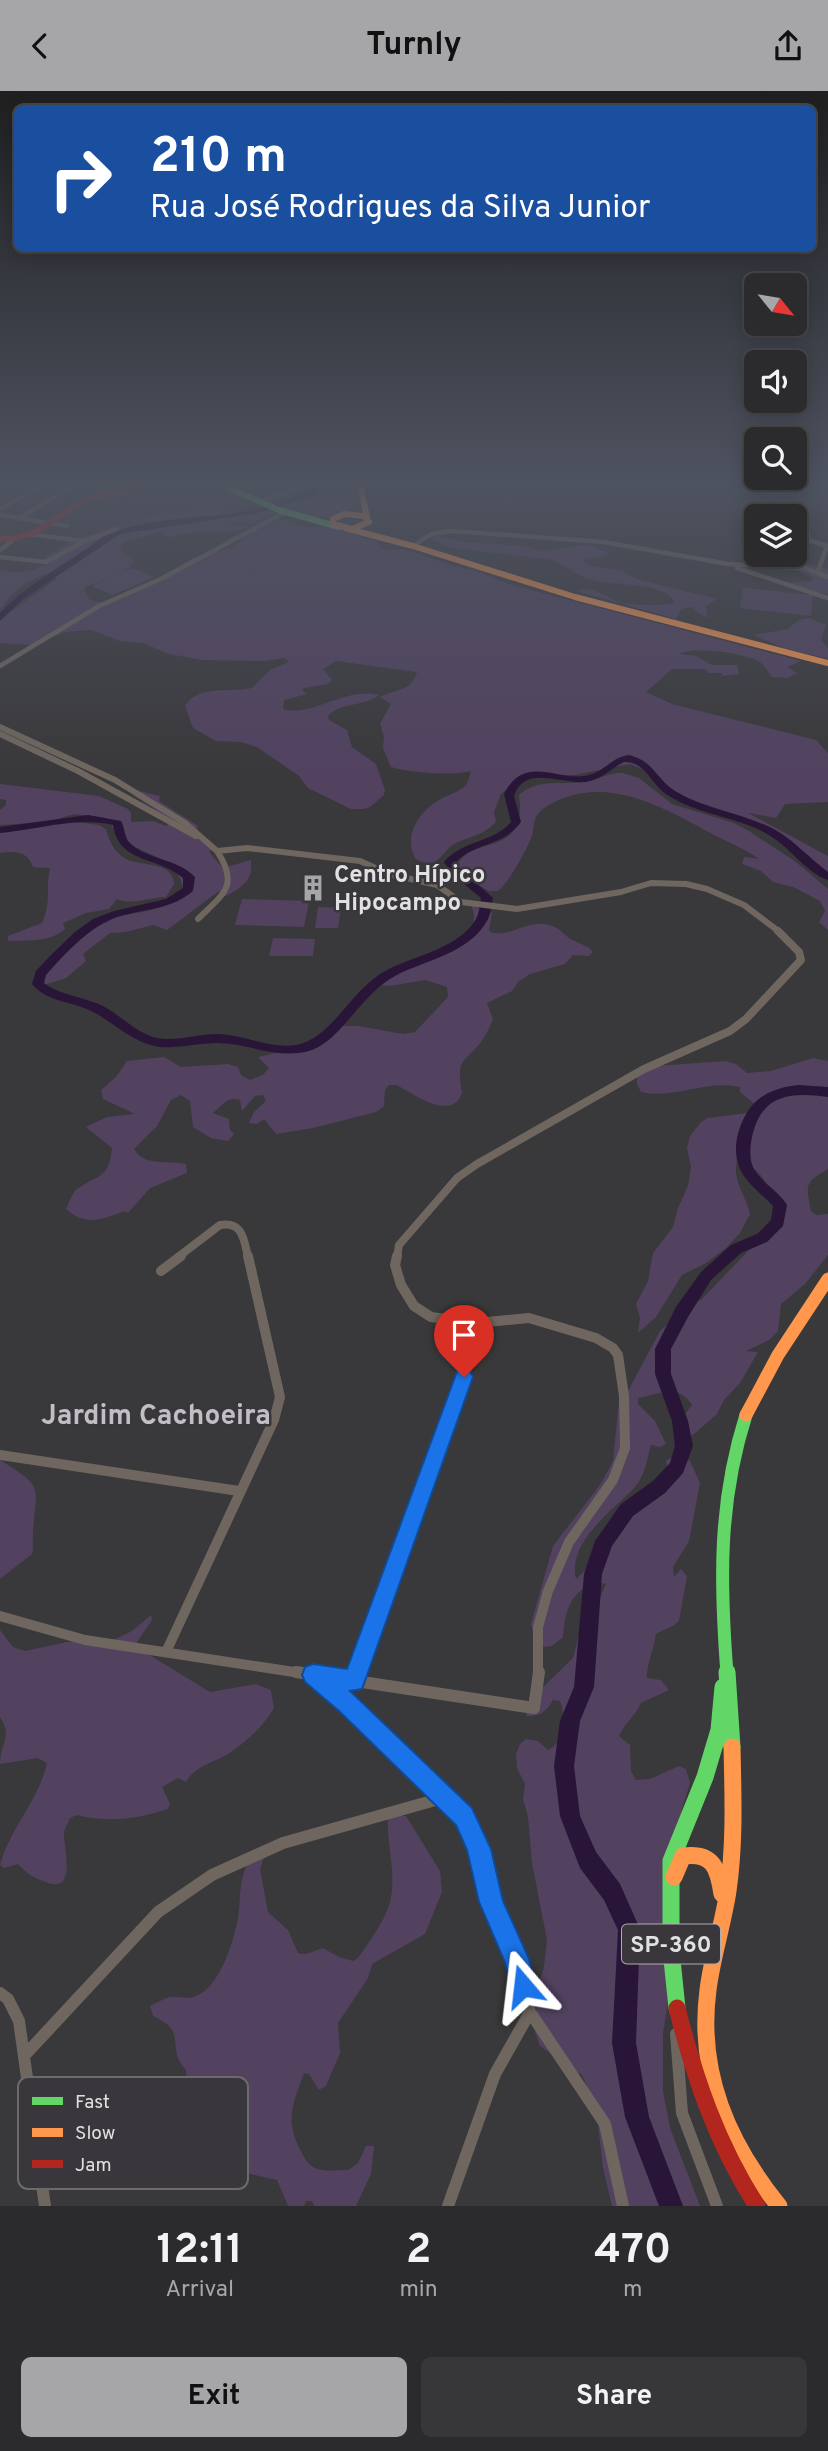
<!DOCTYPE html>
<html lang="en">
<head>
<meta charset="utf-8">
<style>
	body { margin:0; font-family:Overpass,sans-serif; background:#373638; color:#f1f3f6; height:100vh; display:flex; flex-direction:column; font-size:26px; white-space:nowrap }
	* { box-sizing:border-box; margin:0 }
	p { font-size:23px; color:#a6a7a9 }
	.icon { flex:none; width:38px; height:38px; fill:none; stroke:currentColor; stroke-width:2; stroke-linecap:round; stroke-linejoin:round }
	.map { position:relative; height:2115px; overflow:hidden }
	.drawer { display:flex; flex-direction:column; background:#2b2a2c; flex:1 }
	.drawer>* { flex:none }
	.top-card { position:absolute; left:14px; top:14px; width:802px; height:147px; border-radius:10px; box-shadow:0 4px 18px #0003,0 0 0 2px #474648; background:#1a4fa0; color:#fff; overflow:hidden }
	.needle { width:46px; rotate:120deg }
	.fabs { position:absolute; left:744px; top:182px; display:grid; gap:14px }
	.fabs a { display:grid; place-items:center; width:63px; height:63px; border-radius:10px; background:#2b2a2c; box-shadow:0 4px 18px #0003,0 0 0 2px #474648; font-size:35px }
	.pin { position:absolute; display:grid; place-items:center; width:60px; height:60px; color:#fff; margin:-72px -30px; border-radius:50% 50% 50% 0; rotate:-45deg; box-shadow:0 0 7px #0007 }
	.pin .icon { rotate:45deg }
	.me { position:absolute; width:77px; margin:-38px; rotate:343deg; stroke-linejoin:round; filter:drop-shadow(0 0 5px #0008) }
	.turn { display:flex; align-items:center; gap:24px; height:147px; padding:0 21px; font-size:32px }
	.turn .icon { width:91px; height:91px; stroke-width:2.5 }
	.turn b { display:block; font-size:49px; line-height:60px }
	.eta { display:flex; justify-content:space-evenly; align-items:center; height:119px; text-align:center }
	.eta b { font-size:42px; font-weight:700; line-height:49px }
	.button { display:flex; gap:14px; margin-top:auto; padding:14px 21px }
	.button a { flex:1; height:80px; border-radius:10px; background:#a6a5a8; color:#111; font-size:28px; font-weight:700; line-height:80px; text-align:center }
	.button a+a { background:#373638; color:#f1f3f6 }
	header { display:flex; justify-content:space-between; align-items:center; height:91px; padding:0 21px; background:#a6a5a8; color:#111; font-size:32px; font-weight:700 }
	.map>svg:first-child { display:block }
	.built { fill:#413c45 }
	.green { fill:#524260 }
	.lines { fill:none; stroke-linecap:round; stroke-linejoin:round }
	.river { fill:#291538; fill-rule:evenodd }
	.street-far4 { stroke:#6f675f; stroke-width:4.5 }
	.street-far3 { stroke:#6f675f; stroke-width:6 }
	.street-far2 { stroke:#6f675f; stroke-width:8 }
	.street-far1 { stroke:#6f675f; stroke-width:10 }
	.street { stroke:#6f675f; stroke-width:12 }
	.fast-far2 { stroke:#63d668; stroke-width:6 }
	.fast-far1 { stroke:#63d668; stroke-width:13 }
	.fast { stroke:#63d668; stroke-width:17 }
	.slow-far2 { stroke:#ff974d; stroke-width:6 }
	.slow-far1 { stroke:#ff974d; stroke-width:13 }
	.slow { stroke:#ff974d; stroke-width:17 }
	.jam-far1 { stroke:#b3261e; stroke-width:6 }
	.jam { stroke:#b3261e; stroke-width:17 }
	.route { fill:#1a73e8; stroke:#114b97; stroke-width:2 }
	.labels { text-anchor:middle; stroke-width:5; stroke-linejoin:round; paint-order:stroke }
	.shield { fill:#39373b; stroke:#afadb1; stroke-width:2 }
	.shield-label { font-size:23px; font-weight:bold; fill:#e1e0e3 }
	.poi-label { font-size:24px; font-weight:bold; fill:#e1e0e3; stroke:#39373b; text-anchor:start }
	.quarter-label { font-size:28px; font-weight:bold; fill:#c1bec4; stroke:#39373b }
	.key { fill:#39373b; stroke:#6b6a6d; stroke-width:2 }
	.key-label { font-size:19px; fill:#e1e0e3 }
</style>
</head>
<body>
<header><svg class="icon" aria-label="back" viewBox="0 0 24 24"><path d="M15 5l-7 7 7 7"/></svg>Turnly<svg class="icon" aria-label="share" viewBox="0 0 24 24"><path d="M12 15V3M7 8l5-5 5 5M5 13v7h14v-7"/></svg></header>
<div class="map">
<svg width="828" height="2115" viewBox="0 0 828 2115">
	<rect width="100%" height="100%" fill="#39383a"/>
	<path class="built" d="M 223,395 L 240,403 L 229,408 L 242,415 L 225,421 L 183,426 L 94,447 L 62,445 L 79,433 L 54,431 L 78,414 L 108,403 L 120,405 L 114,411 L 122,416 L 145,407 L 133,401 L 146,396 L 180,409 Z"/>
	<path class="green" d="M 321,389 L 359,389 L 357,394 L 344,395 L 342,404 L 356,405 C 356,424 324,428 309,426 C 296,424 283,417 270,413 L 306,400 Z
		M 176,408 C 200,408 220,421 244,423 C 256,424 265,416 277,421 L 256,432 L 220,431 L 251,436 L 234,440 L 200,440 L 169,446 L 164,445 L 165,440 L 125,451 L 121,454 L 120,459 L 133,469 L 131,475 L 119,483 L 133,477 L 154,486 L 113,504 L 92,495 L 112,486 L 85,496 L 84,500 L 90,509 L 103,512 L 154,489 L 195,466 L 233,456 L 259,435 L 285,429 C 295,440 315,434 329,436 C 347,438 358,448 378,450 L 377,454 L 385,459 L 404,458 L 453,475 L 474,479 L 512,494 L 801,570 L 787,576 L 797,582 L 787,587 L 772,586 C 769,582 765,575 761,572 C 749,562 692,555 679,563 L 696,565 L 712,574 L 737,574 L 739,583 L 722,585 L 722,582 L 709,582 L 705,578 L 672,578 L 646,601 L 672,613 L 816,649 L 828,662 L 828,711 L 785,713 L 776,727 L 748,722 L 828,765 L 828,788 L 805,771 L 785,750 L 743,730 L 676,704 L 645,679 L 630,673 L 575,684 L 534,684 L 520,688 L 501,703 L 494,721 L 496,731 C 484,744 472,745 456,752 C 442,758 438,783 415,767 C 403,744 419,720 441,708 C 448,704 459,701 465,695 C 469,691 469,686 471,680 C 453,685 411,682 391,676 L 383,657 L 384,646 L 380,633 L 391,613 L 380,606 C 396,598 412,600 417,581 L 336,570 L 323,578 L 332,589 L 328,593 L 304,597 L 302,599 L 307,603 L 284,609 L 283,618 C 310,627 346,595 379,604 C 364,616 340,611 328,625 L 329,629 L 347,639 L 352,656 L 376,673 L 385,699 L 384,704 L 370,716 L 364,718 L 351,718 L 308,697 L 299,685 L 257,656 L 241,651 L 216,650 L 207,645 L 193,637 L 185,615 C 198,593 232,602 252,597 L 270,579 L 289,571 L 285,567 L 263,570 L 202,569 L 169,563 L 143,552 L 120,550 L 91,539 L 65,541 L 32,554 L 0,552 L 0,528 L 57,488 L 50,483 C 30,485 10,504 0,519 L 0,479 C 17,482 28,483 44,474 L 44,466 L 66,453 L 69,448 L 94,443 L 120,433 L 164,422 L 182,424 L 192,420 L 191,415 Z
		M 439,445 L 465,451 L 525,455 L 543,460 L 586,453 L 607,461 L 607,464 L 584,469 L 588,474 L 622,480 L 636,488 L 717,508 L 706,515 L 708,527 L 698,522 L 693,516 L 681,518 L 676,528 L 577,500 C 591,494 606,506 619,511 C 630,514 666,516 675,511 C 665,492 616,494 597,490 C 577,487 566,473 547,468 L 450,457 L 431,448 L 432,446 Z
		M 792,470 L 828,478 L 828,503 L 784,496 L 792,491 L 812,490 L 813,486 L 781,473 Z
		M 743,497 L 813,504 L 811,525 L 740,517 Z
		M 809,527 L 826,534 L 821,549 L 828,557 L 828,568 L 784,557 L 753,544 L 788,538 L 799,529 Z
		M 623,682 L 639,687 L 672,713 L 734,732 L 749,740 L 796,771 L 828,798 L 828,839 L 819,831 L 825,820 L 820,810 L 793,796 L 773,791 L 761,780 L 742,773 L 744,766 L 759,768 C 748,760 735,754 722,748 C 674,723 617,685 561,708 C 552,712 541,717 536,726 C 533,733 534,740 531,747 C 526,760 508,793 498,800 L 489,800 L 459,782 L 457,774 C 475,744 515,765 520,720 C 521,715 519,709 519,704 C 538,687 561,694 584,691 C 598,689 608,681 623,682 Z
		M 0,693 L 99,705 L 128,718 L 131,722 L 131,731 L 153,730 L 166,735 L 170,732 C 161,720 144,713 132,703 L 131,698 L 160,705 L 159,710 L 198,735 L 195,743 L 214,757 L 209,761 L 223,777 L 251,769 C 251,774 252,781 249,786 C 246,794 229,805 222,806 L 219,800 L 167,839 L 153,834 L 126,841 L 110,842 L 83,863 L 86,870 L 66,887 L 44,894 L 43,882 C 59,861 80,841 105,830 C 129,819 168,824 184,799 C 176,765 148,766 122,749 C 113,744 114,733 106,727 L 74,723 L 48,731 L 0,734 L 0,719 L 6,714 L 6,709 L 0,708 Z
		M 75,731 L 99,734 L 106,738 C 109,749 113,759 123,766 C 137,777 173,768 174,793 L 166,806 C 150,806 130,815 117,808 L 109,818 L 86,822 L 63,832 L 65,838 C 49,852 27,849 8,850 L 8,845 L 42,832 C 52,808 45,801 50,777 L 33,776 C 27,760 16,760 0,762 L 0,742 Z
		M 242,808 L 309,810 L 304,836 L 235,834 Z
		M 471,814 L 492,822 L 489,839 L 492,842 C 518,845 529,824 557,837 C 562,840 564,844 569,847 C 578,853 587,853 593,861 L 589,865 L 573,864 L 565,873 L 530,883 L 518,891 L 512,900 L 487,912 L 493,928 C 490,935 487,942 483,948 C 466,973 455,964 462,1002 C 452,1031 413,1003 397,994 L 389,994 L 385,999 L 384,1015 L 376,1021 L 313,1037 L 276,1043 L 264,1028 L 257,1033 L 249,1032 L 254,1021 L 266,1010 L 263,1004 L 255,1005 L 242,1020 L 240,1009 C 227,1005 223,1014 213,1022 L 229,1028 L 230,1039 L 234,1043 L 228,1050 L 211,1047 L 193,1036 L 190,1010 L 181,1004 L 171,1009 L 157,1035 L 134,1058 C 144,1076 168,1069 186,1073 L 187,1082 L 150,1097 L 128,1122 L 125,1120 C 103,1128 86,1136 66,1118 C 69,1112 72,1102 77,1098 C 98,1083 109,1089 112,1057 L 86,1036 L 107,1026 L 135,1023 L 103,1008 L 101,999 L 116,986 L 127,970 L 164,966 L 181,976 L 228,973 L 238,976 L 241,984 L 250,989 L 263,984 L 269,977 L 258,966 L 307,955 L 333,935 L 358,935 L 403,943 L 415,941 L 448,906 L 447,896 L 425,889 L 390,895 L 371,893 C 378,887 385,881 395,878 C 419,869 489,854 471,814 Z
		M 318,816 L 341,817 L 338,837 L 315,837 Z
		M 273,847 L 315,848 L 313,865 L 269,865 Z
		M 813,967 L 828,970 L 828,1078 C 804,1092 806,1093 811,1120 L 816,1124 L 828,1123 L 828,1164 L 805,1193 L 781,1213 L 778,1240 L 769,1249 L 746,1260 L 758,1261 L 740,1292 L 724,1309 L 717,1323 L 694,1343 L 682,1349 L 673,1339 L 692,1314 C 678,1292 659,1303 638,1307 L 638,1313 L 655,1330 L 666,1353 L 660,1356 L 651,1354 C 647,1368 645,1385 635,1396 C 614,1419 567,1450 576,1488 C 597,1471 600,1448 617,1431 C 634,1414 653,1401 668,1381 L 666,1370 C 674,1364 682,1367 690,1370 L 700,1392 L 689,1450 L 673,1476 L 674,1486 L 681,1478 L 687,1485 L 679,1530 C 673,1537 664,1538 656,1543 C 654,1557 646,1576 647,1587 L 661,1589 L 669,1599 L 641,1612 C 635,1625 624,1633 619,1645 L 630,1654 L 631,1680 L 636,1689 L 650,1688 L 679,1675 L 686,1678 L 690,1692 L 682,1718 L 671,1892 L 663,1942 L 663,2000 L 670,2037 L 700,2115 L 612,2115 L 603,2077 L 596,2016 L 582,1984 L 540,1955 L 535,1941 L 537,1899 L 544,1876 L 547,1849 L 532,1772 L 528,1726 L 523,1708 L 525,1693 L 517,1677 L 516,1663 L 520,1653 L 526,1648 L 538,1650 L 548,1659 C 565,1652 566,1625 560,1610 L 553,1609 C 547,1620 540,1626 527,1625 L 526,1622 L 542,1597 L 573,1567 L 581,1535 L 592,1525 L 606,1493 C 600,1491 596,1492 590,1494 C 568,1504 565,1524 563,1546 L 552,1555 L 541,1556 L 534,1546 L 531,1533 L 553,1455 L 600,1394 L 613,1370 L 619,1309 L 628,1300 L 660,1240 L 679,1223 L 702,1208 L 749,1159 L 769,1147 L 779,1123 C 769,1100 765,1076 737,1070 C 732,1090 746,1104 750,1123 L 740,1142 L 726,1157 L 706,1172 L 682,1184 L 656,1226 L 638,1242 L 640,1227 L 636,1213 L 648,1190 L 653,1162 L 673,1136 L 678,1117 L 688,1095 L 691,1076 L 687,1057 L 690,1045 L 701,1031 L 708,1027 L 763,1020 L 740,1001 L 740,996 C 706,988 673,1009 641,1001 L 637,993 L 637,984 L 656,975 L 725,970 L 736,973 L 747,982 L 771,980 Z
		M 0,1369 C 45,1397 36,1393 33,1441 C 32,1449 34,1456 32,1463 L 0,1488 Z
		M 151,1524 L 152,1529 L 137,1551 L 138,1557 L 210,1601 L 256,1593 L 271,1599 L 274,1617 C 263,1635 249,1649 231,1661 C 215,1672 195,1674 186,1691 L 178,1687 L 162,1696 L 170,1713 L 168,1718 C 138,1728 107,1732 77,1724 L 70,1727 C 68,1732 64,1738 64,1743 C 64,1758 77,1804 46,1791 C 34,1787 27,1783 18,1773 L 4,1777 L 0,1774 C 11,1735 38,1711 47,1672 L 38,1667 L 0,1673 C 0,1652 13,1646 0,1626 L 0,1539 L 13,1556 L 25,1560 L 67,1551 L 116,1548 L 132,1540 Z
		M 388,1724 L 406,1725 L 440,1780 L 442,1801 L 425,1843 L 372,1873 L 368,1887 L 338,1932 L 340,1962 L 326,1995 L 319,1999 L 309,1983 L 304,1982 C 293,2013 284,2029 301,2060 C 304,2067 308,2073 315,2077 C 323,2081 338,2079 348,2079 L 358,2072 L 366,2055 L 374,2055 L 371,2083 L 356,2115 L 314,2115 L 312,2110 L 306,2110 L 304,2115 L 288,2115 L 277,2089 C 261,2085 243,2082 228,2076 C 194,2062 187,2011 186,1979 C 164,1955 190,1942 153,1925 L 150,1915 C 156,1912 163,1908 170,1906 C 179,1905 187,1909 196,1905 C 219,1896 232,1855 237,1832 C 242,1810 237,1791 249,1770 L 264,1766 L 260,1778 L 268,1821 L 288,1839 L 298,1862 L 306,1863 L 323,1857 L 339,1866 L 353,1870 L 358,1867 C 369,1851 385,1830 390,1811 C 397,1783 386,1752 388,1724 Z"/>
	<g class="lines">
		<path class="river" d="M 323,389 L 331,389 L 314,405 L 258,422 L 120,443 L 23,508 L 0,530 L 0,522 C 25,496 56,478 86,458 C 95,452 106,442 117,439 C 180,420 272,432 323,389 Z
			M 629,664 C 654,670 656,688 675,700 C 705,718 741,722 772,737 C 793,748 809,767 828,781 L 828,789 C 807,782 791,758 772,746 C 740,725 698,725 666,703 C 651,693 645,670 624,671 C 610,678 601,689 585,691 C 562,693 524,673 514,705 L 521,731 C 503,756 475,751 456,771 L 461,779 L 493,807 C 491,814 491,822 488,828 C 471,862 425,869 395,885 C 361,903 343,947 312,959 C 280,970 249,952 217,952 C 196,952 174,959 154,955 C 127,949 109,926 84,917 C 66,910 45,909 32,893 L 36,880 L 51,864 L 75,841 L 93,828 L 114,820 L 166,808 L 183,797 L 183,787 C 158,765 119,773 113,734 C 75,725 37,739 0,742 L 0,736 L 88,724 L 121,730 C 125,737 124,745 129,751 C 146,769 177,767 195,786 L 193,800 C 168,821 140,817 112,828 C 85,840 65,863 46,884 L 44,892 L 48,895 C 66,905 86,907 103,915 C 120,924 134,940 153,946 C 173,952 196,943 217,943 C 245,943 279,963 306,951 C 338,937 354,895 389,878 C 417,864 459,857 476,828 C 479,822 480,814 481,807 L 453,784 L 444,771 C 462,749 493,752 511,731 L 504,703 C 525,661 559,692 589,684 C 605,680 612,666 629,664 Z
			M 799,994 L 828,996 L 828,1006 C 791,1001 761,1003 752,1046 C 750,1056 749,1069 754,1078 C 762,1092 779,1100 787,1114 L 783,1135 L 767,1151 L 741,1162 L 711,1189 L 688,1226 L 671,1258 L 671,1283 L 688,1330 L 693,1355 L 683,1382 L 665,1402 L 633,1425 L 612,1455 L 602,1483 L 594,1596 L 580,1630 L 574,1675 L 580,1725 L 596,1761 L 620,1793 L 640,1838 L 636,1952 L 649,2026 L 683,2115 L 659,2115 L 625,2026 L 612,1952 L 618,1839 L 604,1809 L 580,1777 L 560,1725 L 554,1675 L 560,1630 L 574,1596 L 584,1483 L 595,1450 L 621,1413 L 653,1390 L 670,1372 L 675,1355 L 672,1330 L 655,1283 L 655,1258 L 676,1216 L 701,1181 L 731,1154 L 757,1143 L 771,1129 L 773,1115 C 762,1103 747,1093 740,1078 C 729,1055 742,1018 763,1005 C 774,998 787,995 799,994 Z"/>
		<path class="street-far4" d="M 96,389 L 109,393 L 112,401
			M 259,411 L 288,401 L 304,389
			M 0,418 L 51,389
			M 0,424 L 67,435
			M 19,428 L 67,398 L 92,389
			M 808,442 L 808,449 L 827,455 L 818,480
			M 28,443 L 84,450
			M 413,455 L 431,443 L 451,440 L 604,451 L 728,473 L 805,477 L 828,486
			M 0,459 L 12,450
			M 0,466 L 46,471 L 85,450 L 117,438
			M 737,477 L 828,507
			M 0,575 L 99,515 L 163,487 L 285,421"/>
		<path class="street-far3" d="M 0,636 L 115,689 L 185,732 L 217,760 L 247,757 L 360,770 L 389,783 L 437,794 L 461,811 L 517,818 L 621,801 L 651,792 L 686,793 L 707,798 L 744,814 L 781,842
			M 0,643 L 78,680 L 196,745
			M 198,828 C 223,803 240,795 217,760"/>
		<path class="street-far2" d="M 178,1166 L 220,1134 C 243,1130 244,1149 248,1166
			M 397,1166 L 399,1154 L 457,1087 L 477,1073 L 644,978 L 730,940 L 746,928 L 801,869 L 799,861 L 778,840"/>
		<path class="street-far1" d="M 397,1165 L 395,1174 L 401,1194 L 414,1215 L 431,1226 L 476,1232 L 529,1227 L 596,1247 L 613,1257 L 618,1264 L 624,1305 L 625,1357 L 613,1389 L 569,1451 L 548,1500 L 538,1536 L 538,1583
			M 161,1180 L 181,1165
			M 0,1364 L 239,1400
			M 0,1525 L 85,1549 L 307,1583
			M 166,1561 L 274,1329 L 280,1306 L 248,1165
			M 357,1583 L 473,1260"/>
		<path class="street" d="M 296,1581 L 534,1617 L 539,1581
			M 315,1585 L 347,1612 L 464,1725 L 479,1758 L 491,1811 L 516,1868 L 530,1921 L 605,2033 L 623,2115
			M 354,1590 L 357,1581
			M 0,1902 L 8,1908 L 19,1930 L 45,2115
			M 676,1943 L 682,2022 L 717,2115
			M 24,1965 L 158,1821 L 212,1784 L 283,1752 L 446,1706
			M 448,2115 L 495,1983 L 530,1921"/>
		<path class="fast-far2" d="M 210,389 L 279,419 L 339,436"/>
		<path class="fast-far1" d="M 727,1583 C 720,1492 718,1412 746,1324"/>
		<path class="fast" d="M 727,1581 L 732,1656
			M 677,1917 L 671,1859 L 671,1770 L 705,1686 L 719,1639 L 723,1596"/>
		<path class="slow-far2" d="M 364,389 L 361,399 L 367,426
			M 344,423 L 364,425 L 369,431 L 352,438 L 333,433 L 333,428 Z
			M 345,437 L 413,455 L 575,506 L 828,572"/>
		<path class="slow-far1" d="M 746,1324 L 778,1264 L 828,1188"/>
		<path class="slow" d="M 732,1656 C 733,1704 735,1752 728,1800 C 723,1833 712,1866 708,1899 C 697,1982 728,2052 779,2115
			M 674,1786 L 683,1765 C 713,1761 718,1777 722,1803"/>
		<path class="jam-far1" d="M 223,395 L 243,389
			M 0,447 L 12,448 L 35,441 L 92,405 L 131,400 L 162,389"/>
		<path class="jam" d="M 677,1917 C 695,1988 717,2053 757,2115"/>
	</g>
	<linearGradient id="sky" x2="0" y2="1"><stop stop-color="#1f1f20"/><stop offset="0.57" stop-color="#4e5360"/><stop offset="1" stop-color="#4e5360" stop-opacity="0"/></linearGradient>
	<rect width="828" height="685" fill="url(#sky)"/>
	<path class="route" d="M 464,1278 L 470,1280 L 473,1286 L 365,1590 L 362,1598 L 350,1600 L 472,1717 L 491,1758 L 503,1810 L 529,1868 L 536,1895 L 532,1904 L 523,1907 L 514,1904 L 504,1869 L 479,1811 L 467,1759 L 456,1734 L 339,1620 L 305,1591 L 302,1584 L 305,1576 L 313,1573 L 347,1578 L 455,1286 L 457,1280 Z"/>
	<defs>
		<g id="building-bare" transform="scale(2.1)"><path d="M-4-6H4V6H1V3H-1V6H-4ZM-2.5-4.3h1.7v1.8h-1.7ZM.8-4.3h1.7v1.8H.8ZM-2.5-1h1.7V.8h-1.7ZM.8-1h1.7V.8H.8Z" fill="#a6a5a8" stroke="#39373b" stroke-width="2.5" paint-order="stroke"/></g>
	</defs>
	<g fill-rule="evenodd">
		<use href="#building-bare" x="313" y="797"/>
	</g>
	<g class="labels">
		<rect class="shield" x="622" y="1833.5" width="98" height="39" rx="5"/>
		<g class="shield-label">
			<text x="671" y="1861">SP-360</text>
		</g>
		<g class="poi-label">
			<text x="334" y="791">Centro Hípico<tspan x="334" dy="28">Hipocampo</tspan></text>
		</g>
		<g class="quarter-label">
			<text x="156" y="1333">Jardim Cachoeira</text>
		</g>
	</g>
	<rect x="18" y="1986" width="230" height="112" rx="10" class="key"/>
	<rect x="32" y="2006" width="31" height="8" fill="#63d668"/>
	<rect x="32" y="2037" width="31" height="9" fill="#ff974d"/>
	<rect x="32" y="2069" width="31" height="8" fill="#b3261e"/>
	<g class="key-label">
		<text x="75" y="2017">Fast</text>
		<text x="75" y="2048">Slow</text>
		<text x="75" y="2080">Jam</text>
	</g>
</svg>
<div class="fabs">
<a><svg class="needle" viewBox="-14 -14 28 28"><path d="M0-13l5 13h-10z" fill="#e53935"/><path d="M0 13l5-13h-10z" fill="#a6a7a9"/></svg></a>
<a><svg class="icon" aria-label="sound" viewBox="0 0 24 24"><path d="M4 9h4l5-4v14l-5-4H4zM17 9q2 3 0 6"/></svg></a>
<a><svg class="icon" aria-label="search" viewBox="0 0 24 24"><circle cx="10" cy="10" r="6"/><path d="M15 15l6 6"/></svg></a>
<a><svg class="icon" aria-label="layers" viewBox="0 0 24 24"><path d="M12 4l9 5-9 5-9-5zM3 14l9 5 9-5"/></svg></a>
</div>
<div class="pin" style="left:464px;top:1286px;background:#d93025"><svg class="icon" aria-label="arrive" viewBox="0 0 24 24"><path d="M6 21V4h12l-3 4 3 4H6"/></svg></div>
<svg class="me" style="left:523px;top:1895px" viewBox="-20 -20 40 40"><path d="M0-17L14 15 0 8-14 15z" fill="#1a73e8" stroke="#fff" stroke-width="4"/></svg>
<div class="top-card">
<div class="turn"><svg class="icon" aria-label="right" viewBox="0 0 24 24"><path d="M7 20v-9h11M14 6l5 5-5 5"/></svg><div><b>210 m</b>Rua José Rodrigues da Silva Junior</div></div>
</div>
</div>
<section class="drawer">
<div class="eta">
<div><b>12:11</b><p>Arrival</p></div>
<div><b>2</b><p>min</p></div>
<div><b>470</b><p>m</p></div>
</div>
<div class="button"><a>Exit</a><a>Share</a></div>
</section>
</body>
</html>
